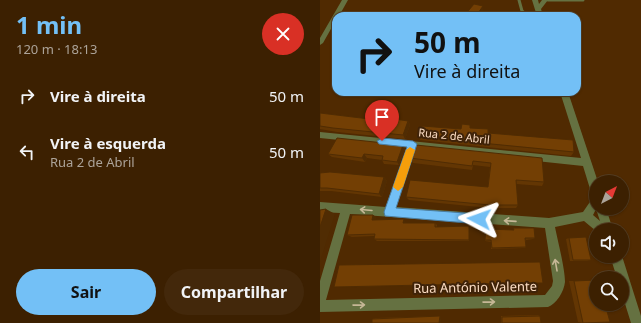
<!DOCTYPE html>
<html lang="pt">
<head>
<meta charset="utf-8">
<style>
	body { margin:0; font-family:"Noto Sans",sans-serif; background:#43280b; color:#f1f3f6; height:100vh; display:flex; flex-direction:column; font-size:15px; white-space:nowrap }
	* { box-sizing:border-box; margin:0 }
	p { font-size:13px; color:#aca399 }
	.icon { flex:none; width:22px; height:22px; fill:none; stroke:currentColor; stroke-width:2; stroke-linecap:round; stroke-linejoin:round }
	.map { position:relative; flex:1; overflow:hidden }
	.sheet { display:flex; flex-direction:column; background:#3c2001; width:320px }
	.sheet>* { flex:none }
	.guide { position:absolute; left:12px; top:12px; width:249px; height:84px; border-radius:12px; box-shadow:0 1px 3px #0004,0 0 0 1px #553e23; background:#73c0f6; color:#111; overflow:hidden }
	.needle { width:26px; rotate:42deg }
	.tools { position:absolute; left:269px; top:175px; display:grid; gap:8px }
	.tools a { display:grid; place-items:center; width:40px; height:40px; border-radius:50%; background:#3c2001; box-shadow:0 1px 3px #0004,0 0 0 1px #553e23; font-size:20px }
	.pin { position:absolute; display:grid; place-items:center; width:34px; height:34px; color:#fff; margin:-41px -17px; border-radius:50% 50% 50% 0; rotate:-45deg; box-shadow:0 0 4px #0007 }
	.pin .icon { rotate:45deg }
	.me { position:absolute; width:44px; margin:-22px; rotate:274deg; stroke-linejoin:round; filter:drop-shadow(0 0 3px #0008) }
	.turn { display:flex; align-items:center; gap:14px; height:84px; padding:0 16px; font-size:18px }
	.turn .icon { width:52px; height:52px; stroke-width:2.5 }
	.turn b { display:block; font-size:28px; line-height:34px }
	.round { display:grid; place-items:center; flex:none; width:42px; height:42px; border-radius:21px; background:#43280b }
	.head { display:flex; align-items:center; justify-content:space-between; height:68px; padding:0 16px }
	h1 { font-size:24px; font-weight:700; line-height:30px; color:#73c0f6 }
	.action { display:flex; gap:8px; margin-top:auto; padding:8px 16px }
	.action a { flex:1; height:46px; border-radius:24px; background:#73c0f6; color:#111; font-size:16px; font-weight:700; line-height:46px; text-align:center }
	.action a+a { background:#43280b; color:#f1f3f6 }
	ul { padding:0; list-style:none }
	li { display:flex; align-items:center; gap:12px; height:56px; padding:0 16px }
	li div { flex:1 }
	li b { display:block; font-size:15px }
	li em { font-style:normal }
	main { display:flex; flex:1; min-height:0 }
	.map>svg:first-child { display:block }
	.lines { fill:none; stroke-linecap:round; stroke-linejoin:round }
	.lane { stroke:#657141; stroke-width:3 }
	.street { fill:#657141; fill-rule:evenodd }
	.wall { fill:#633603 }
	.shaded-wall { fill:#502c03 }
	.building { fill:#733f04; stroke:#502c03 }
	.oneway { stroke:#c6b796 }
	.route { fill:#73c0f6; stroke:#4b7da0 }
	.slow { fill:#f59e0b }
	.labels { text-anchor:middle; stroke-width:4; stroke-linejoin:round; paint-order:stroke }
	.street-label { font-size:11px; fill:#fbdcc3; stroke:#3f2309 }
	.near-street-label { font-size:13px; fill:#fbdcc3; stroke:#3f2309 }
</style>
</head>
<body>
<main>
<section class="sheet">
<div class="head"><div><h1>1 min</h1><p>120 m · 18:13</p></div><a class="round" style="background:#d93025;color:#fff"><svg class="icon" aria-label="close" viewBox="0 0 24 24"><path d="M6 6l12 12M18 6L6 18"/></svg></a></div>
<ul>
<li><svg class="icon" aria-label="right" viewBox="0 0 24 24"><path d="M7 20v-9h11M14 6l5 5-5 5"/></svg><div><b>Vire à direita</b></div><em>50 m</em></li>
<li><svg class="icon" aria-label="left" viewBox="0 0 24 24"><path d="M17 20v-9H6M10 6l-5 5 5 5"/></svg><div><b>Vire à esquerda</b><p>Rua 2 de Abril</p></div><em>50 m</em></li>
</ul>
<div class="action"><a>Sair</a><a>Compartilhar</a></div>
</section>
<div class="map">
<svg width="321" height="323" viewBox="0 0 321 323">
	<rect width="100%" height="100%" fill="#502a01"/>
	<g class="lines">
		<path class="lane" d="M 199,0 L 202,11 L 208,16
			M 228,0 L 263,0"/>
		<path class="street" d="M 22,0 L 28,0 L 19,16 L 16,16 L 16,20 L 3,43 L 0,45 L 0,38 Z
			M 212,0 L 218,0 L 219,4 L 222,0 L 228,0 L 221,9 L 223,16 L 217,16 Z
			M 240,92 L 248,92 L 278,182 L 276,182 L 276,208 L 286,208 L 293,230 L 276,231 L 264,221 L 235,227 C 238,242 245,269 245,282 C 244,292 236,304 228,307 L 0,312 L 0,281 L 20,213 L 0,212 L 0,202 L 66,207 L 87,147 L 0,138 L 0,132 L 261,158 ZM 96,148 L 263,166 L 271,192 L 274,196 L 263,212 L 229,218 L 76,207 ZM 276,209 L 280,221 L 273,215 ZM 30,214 L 225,228 L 233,281 L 232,286 L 225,295 L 6,300 Z
			M 290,256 L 302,256 L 321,316 L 321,323 L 311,323 L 302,294 L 302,278 L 297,278 Z"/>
	</g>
	<path class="wall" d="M 0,113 L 74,122 L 88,121 L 90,125 L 85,139 L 17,132 L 0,129 Z
		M 150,128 L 168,133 L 254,152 L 251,156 L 100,140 L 99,137 Z
		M 83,145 L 85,149 L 79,165 L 64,164 L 62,160 L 47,158 L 45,162 L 12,157 L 8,154 Z
		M 90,158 L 222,158 L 224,182 L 222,186 L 196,184 L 198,205 L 196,208 L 169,208 L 89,200 L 86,197 L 168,187 L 170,167 L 153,165 L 152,170 L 93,163 Z
		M 0,173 L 64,177 L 67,181 L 62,197 L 11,191 L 0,191 Z
		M 53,215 L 56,217 L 55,220 L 86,222 L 86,223 L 115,223 L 117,225 L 117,227 L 149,226 L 149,241 L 57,241 L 54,239 L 54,236 L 32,237 L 27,235 Z
		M 193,228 L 215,238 L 213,239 L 206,240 L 206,247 L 205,248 L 171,249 L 171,242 L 165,241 L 166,229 L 193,230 Z
		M 249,238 L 271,260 L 267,261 L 250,261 L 246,239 Z
		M 19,265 L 223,283 L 14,287 Z
		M 249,281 L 254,281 L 290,322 L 263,323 L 258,322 Z
		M 218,315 L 220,316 L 221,323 L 181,323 L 181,316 Z
		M 121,316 L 121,323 L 52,319 L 56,318 Z"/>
	<path class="shaded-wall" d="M 163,6 L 163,11 L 160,16 L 156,16 Z
		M 88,121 L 90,125 L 85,139 L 83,135 Z
		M 83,145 L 85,149 L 79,165 L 77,162 Z
		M 44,154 L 47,158 L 45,162 L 42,158 Z
		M 64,177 L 67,181 L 62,197 L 59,194 Z
		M 6,209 L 15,214 L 0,262 L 0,227 Z
		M 53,215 L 56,217 L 55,222 L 52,220 Z
		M 84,219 L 86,222 L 86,226 L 83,223 Z
		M 120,316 L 121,316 L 121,323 L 119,323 Z"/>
	<path class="building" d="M 154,4 L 163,6 L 156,16 L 144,16 Z
		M 0,113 L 74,122 L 75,119 L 88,121 L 83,135 L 13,128 L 0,126 Z
		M 142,124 L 150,125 L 150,128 L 168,129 L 168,133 L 253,140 L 254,152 L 99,137 L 102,126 L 141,129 Z
		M 17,138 L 83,145 L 77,162 L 62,160 L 63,156 L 44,154 L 42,158 L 8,154 Z
		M 96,145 L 222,158 L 224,182 L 196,180 L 198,205 L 170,205 L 86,197 L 90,180 L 168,187 L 171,163 L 153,161 L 152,166 L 90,158 Z
		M 10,172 L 64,177 L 59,194 L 7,188 L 0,188 L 0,173 Z
		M 6,209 L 0,227 L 0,210 Z
		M 32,215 L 53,215 L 52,220 L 84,219 L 83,223 L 115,223 L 115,227 L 149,226 L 149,240 L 54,239 L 55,234 L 27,235 Z
		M 193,228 L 214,228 L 215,238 L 205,238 L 206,247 L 172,248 L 171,240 L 165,240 L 166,229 L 194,230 Z
		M 266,237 L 271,260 L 253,260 L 249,238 Z
		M 220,262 L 223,283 L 198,283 L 14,287 L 19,265 Z
		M 276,280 L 276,304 L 285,304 L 290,322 L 263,323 L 254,281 Z
		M 120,316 L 119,323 L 52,323 L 52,319 Z
		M 220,316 L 221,323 L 182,323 L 182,317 Z"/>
	<defs><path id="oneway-shaft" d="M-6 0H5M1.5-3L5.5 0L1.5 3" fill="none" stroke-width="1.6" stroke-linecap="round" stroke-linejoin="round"/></defs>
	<g class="oneway">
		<use href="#oneway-shaft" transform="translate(46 210) rotate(-175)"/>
		<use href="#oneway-shaft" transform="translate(190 221) rotate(-176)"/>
		<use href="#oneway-shaft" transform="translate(236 265) rotate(-100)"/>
		<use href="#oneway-shaft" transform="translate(169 302) rotate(-1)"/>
		<use href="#oneway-shaft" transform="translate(39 305) rotate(-1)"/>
	</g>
	<path class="route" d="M 62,138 L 93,141 L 97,144 L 76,208 L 159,214 L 162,215 L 164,219 L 162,222 L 159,224 L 65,216 L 64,212 L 87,147 L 59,144 L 57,141 Z"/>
	<path class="slow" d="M 90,147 L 95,150 L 83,187 L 78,191 L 73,187 L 86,150 Z"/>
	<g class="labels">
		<g class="street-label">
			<text transform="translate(134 136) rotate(6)" y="4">Rua 2 de Abril</text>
		</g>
		<g class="near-street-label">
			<text transform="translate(155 287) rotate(-1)" y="5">Rua António Valente</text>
		</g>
	</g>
</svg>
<div class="tools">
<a><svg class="needle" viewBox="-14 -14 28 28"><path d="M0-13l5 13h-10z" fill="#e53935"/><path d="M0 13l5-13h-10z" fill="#aca399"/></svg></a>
<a><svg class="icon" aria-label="sound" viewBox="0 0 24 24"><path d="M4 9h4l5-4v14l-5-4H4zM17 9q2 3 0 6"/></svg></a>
<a><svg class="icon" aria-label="search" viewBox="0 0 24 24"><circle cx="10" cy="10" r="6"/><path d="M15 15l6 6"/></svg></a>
</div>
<div class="pin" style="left:62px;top:141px;background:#d93025"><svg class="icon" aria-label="arrive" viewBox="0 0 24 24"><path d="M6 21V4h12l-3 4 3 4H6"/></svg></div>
<svg class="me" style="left:159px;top:219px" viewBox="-20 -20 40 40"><path d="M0-17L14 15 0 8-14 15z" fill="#73c0f6" stroke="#fff" stroke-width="4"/></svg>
<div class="guide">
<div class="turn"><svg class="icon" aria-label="right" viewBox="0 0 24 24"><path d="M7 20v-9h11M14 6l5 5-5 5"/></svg><div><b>50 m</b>Vire à direita</div></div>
</div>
</div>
</main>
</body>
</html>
